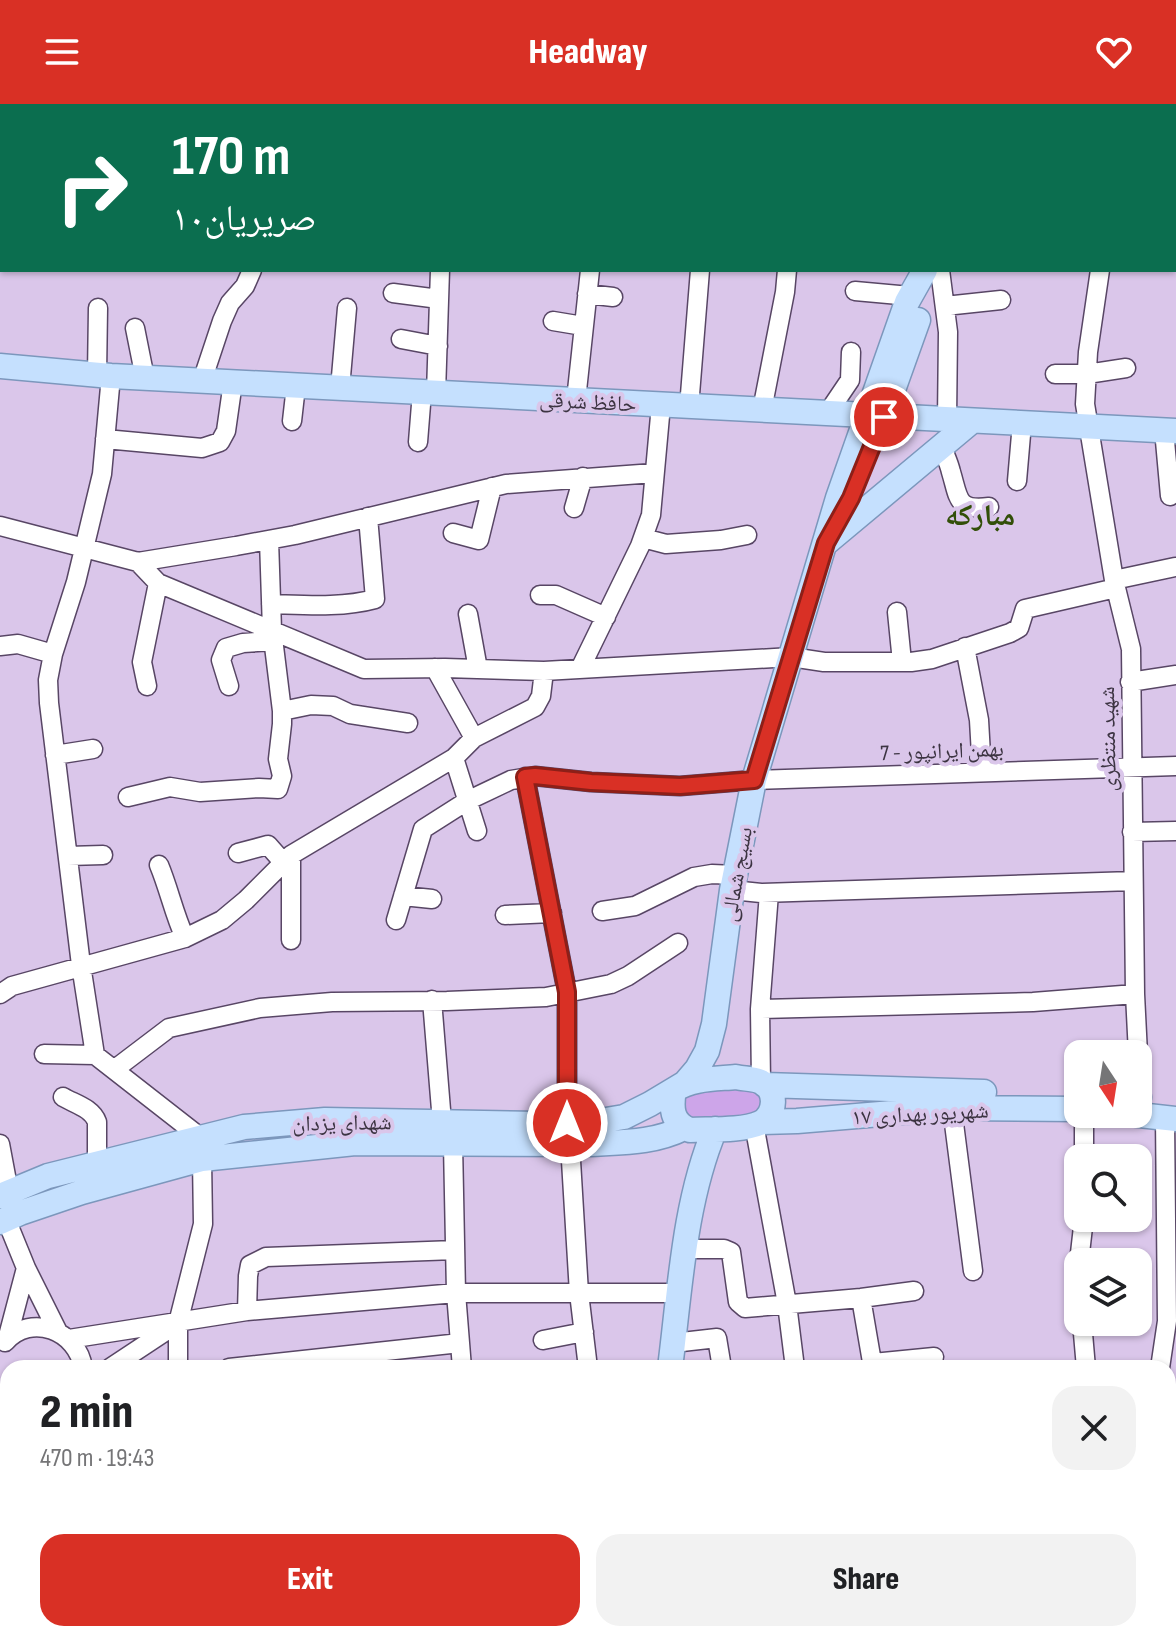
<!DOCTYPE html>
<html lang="en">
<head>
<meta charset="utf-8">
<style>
	body { margin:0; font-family:"Sofia Sans Condensed","Noto Naskh Arabic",sans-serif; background:#f2f2f2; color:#202124; height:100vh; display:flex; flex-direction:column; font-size:30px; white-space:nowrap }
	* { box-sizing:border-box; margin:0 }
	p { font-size:26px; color:#757577 }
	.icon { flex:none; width:44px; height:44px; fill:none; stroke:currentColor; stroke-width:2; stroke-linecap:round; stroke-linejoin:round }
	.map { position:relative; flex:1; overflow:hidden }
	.side { position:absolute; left:0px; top:1256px; width:1176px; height:282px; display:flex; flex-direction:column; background:#fff; border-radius:24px 24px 0 0; box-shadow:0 2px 6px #0004 }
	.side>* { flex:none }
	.top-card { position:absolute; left:0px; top:0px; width:1176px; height:168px; box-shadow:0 2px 6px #0004; background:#0b6e4f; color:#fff; overflow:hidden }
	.needle { width:52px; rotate:168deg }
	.controls { position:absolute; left:1064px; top:936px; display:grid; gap:16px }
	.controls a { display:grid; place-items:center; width:88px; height:88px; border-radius:16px; background:#fff; box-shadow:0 2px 6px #0004; font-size:40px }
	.pin { position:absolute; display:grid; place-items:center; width:68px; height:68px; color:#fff; margin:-34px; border:4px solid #fff; border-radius:50%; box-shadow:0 2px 8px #0007 }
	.me { position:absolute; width:88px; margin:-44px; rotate:0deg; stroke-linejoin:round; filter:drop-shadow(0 0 6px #0008) }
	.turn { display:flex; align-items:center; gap:28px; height:168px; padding:0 40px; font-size:36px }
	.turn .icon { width:104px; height:104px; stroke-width:2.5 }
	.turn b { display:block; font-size:56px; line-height:68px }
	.round { display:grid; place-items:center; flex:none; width:84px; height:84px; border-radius:24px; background:#f2f2f2 }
	.head { display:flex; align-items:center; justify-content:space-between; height:136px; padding:0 40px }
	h1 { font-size:48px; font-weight:800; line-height:60px }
	.primary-button { display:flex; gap:16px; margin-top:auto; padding:16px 40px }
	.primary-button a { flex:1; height:92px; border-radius:24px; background:#d93025; color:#fff; font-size:32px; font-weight:800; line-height:92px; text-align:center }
	.primary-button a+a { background:#f2f2f2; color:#202124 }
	header { display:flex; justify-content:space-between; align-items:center; height:104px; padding:0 40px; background:#d93025; color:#fff; font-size:36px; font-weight:800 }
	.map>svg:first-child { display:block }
	.green { fill:#cda5e9 }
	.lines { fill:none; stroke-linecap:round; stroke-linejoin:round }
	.minor-casing { stroke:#584665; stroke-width:21 }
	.major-casing { stroke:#7c97bc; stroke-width:27 }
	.minor { stroke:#fff; stroke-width:18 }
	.major { stroke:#c5e0fe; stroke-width:24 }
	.route-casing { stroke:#8d1f18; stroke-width:20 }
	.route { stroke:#d93025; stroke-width:14 }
	.labels { text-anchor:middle; stroke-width:8; stroke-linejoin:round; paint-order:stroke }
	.street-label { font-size:22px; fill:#3c3442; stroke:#dac6ea }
	.district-label { font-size:30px; font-weight:bold; fill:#324f08; stroke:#dac6ea }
</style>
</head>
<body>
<header><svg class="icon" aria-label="menu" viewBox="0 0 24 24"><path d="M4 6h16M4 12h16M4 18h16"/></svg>Headway<svg class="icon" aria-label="heart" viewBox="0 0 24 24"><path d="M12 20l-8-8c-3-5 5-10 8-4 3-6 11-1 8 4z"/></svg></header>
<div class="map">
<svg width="1176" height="1537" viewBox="0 0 1176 1537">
	<rect width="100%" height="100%" fill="#dac6ea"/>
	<path class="green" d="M 718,983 L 758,987 L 761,999 L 760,1010 C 736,1014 700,1026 682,1006 L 683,995 L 690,986 Z"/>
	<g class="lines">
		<g class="minor-casing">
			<path id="minor" d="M 150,0 L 151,2
				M 434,0 L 434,2
				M 749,0 L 753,0
				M 881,0 L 882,2
				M 1107,0 L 1107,2
				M 211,2 L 211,0
				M 315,2 L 315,0
				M 609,2 L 609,0
				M 713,2 L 713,0
				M 940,166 L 948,228 L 947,316
				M 1100,166 L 1088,248 L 1085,300 L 1114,476 L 1131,545 L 1135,890 L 1138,950
				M 855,187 L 910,192
				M 393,189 L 439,195
				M 587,190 L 613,193
				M 945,202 L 1001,196
				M 553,217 L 583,222
				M 135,224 L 145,274
				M 401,235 L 438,242
				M 1055,270 L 1087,270 L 1126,264
				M 97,271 L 98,204
				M 111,272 L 102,370 L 76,478 L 53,550 L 48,576 L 49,599 L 81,861 L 95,951 L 200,1033
				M 850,276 L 851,248
				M 202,277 L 222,217 L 230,199 L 245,182 L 252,166
				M 340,284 L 347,204
				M 436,289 L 440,166
				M 576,296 L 590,166
				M 689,303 L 700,166
				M 762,306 L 785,188 L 787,166
				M 827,310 L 850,276
				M 292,317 L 296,282
				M 1164,326 L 1170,392
				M 105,335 L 202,344 L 220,338 L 226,327 L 233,278
				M 418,338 L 422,288
				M 942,343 C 945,351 949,359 951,368 C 959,394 956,407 989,403
				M 1017,377 L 1022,319
				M 574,404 L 583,373
				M 0,422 L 138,458 L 158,479 L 364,565 L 445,564 L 544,567 L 791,553 L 824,558 L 911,558 L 932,555 L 1010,529 L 1019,524 L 1025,505 L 1116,484
				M 453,429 L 479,436 L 492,383
				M 643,434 L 666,440 L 721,436 L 747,431
				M 138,458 L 236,442 L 295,431 L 506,380 L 654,369
				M 1114,476 L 1175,463
				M 540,491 L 556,491 L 606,513
				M 271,500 C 305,501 342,504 375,495 L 368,413
				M 897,508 L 902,558
				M 468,510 L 478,565
				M 0,542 L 18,540 L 53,550
				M 965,543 L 979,616 L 982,668
				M 435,564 L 474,634
				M 580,565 L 640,442 L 651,411 L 661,301
				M 1130,578 L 1176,571
				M 147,582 L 142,558 L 158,479
				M 229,582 L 221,556 L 226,544 L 243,539 L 273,537
				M 282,607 L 311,601 L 333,602 L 350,610 L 408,619
				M 55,651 L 93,645
				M 454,654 L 477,727
				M 525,673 L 567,888 L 567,1019
				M 128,693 L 170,683 L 200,688 L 259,684 L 278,685 L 282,672 L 278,655 L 282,620 L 282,607 L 272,526 L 269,436
				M 1132,728 L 1176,727
				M 238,749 L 268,741 L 283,758
				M 291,751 L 291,836
				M 68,752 L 103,751
				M 159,761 C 169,785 174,810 185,834
				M 732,786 L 761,789 L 1133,777
				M 403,792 L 432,795
				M 602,807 L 635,802 L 694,773 L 712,770 L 735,771
				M 505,811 L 552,809
				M 396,816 L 423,725 L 467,697 L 511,676 L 535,672 L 591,678 L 680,682 L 754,676 L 1176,662
				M 0,890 L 12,882 L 185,834 L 222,816 L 246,796 L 291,751 L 454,654 L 474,634 L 535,603 L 541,592 L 544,567
				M 432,896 L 442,1018
				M 760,905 L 1033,898 L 1135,890
				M 44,950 L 95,951
				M 1138,956 L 1141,991 L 1139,993
				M 115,965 L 169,924 L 260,904 L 332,898 L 447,897 L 546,893 L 611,880 L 628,872 L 678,839
				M 761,977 L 760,905 L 769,789
				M 63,993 C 75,1000 92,1004 97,1018 L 97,1059
				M 952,1004 L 973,1167
				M 1084,1010 L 1084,1054
				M 754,1020 L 787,1200 L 795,1264
				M 0,1040 L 9,1088
				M 453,1040 L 456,1189 L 462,1264
				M 570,1040 L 579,1189 L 588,1264
				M 6,1115 L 26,1164
				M 686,1145 L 724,1145 L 731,1148 L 738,1198 L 745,1204 L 861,1194 L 914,1187
				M 1079,1158 L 1084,1114
				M 861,1194 L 873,1264
				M 247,1207 L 248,1172 L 250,1161 L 266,1153 L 455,1146
				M 1082,1218 L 1086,1264
				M 69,1235 L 247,1207 L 456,1189 L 680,1189
				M 7,1236 L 26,1164 L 58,1228
				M 543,1236 L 584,1228
				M 5,1238 C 31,1208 78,1227 83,1264
				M 673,1239 L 717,1234 L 722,1264
				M 873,1259 L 934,1253
				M 110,1264 L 172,1223
				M 178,1264 L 178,1219 L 203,1120 L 202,1055
				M 229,1264 L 460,1239
				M 1160,1264 L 1167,1217 L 1165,1014
				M 0,1292 L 8,1302
				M 1168,1420 L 1176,1421
				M 1168,1528 L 1176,1530
				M 78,1530 L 80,1537
				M 100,1530 L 101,1537
				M 488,1530 L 489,1537
				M 274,1537 L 275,1530
				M 505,1537 L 526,1534
				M 619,1537 L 619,1530
				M 815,1537 L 815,1530
				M 878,1537 L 879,1530"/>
		</g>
		<g class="major-casing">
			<path id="major" d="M 974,2 L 974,0
				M 0,262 L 111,272 L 1176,327
				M 879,325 L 918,216
				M 826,439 L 972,317
				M 736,973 C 743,975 754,974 761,978 C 778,986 776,1011 760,1019 C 742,1027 710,1025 690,1026 C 671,1019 671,1003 674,986 C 693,974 714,975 736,973 Z
				M 765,981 L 984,988
				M 1138,993 L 1139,993
				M 1130,1010 L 1176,1015
				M 762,1018 L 797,1017 L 952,1004 L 1078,1005
				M 0,1092 L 48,1072 L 244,1023 L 325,1016 L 541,1020 L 600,1017 L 624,1013 L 650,1000 L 685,979 L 697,965 L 707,947 L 714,920 L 732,786 L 754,676 L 838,394 L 907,198 L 925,166
				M 0,1118 L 20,1109 L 82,1088 L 202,1055 L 355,1039 L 590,1040 C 625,1038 653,1039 684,1024
				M 670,1264 C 680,1186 684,1098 715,1025
				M 643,1537 L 643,1530"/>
		</g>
		<use href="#minor" class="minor"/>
		<use href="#major" class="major"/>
	</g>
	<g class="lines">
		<g class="route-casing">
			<path id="route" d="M 567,1019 L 567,888 L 525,673 L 535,672 L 591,678 L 680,682 L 754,676 L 826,439 L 851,394 L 884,313"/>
		</g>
		<use href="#route" class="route"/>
	</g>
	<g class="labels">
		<g class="street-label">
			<text transform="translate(588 297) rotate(3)" y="8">حافظ شرقی</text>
			<text transform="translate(1107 635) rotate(-91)" y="8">شهید منتظری</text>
			<text transform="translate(942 646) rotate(-2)" y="8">بهمن ایرانپور - 7</text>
			<text transform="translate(736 770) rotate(-80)" y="8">بسیج شمالی</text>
			<text transform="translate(920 1009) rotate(-3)" y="8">۱۷ شهریور بهداری</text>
			<text transform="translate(342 1018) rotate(-1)" y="8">شهدای یزدان</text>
		</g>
		<g class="district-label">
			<text x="980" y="421">مبارکه</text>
		</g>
	</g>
</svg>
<div class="controls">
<a><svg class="needle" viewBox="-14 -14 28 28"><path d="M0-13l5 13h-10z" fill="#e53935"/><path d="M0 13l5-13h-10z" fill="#757577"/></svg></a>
<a><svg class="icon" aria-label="search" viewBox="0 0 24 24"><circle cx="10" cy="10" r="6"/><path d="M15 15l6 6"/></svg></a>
<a><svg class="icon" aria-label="layers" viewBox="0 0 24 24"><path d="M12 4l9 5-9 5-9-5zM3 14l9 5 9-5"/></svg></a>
</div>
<div class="pin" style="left:884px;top:313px;background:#d93025"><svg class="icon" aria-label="arrive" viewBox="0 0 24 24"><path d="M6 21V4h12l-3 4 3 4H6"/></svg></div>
<svg class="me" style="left:567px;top:1019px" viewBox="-20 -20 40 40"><circle r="17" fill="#d93025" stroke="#fff" stroke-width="3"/><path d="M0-11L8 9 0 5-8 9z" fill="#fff"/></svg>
<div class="top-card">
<div class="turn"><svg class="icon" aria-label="right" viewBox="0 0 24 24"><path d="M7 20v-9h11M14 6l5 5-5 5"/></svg><div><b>170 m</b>صریریان۱۰</div></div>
</div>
<section class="side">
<div class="head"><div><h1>2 min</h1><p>470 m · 19:43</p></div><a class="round"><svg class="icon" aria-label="close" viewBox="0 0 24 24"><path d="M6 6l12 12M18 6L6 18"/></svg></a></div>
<div class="primary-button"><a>Exit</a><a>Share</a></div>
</section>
</div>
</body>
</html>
